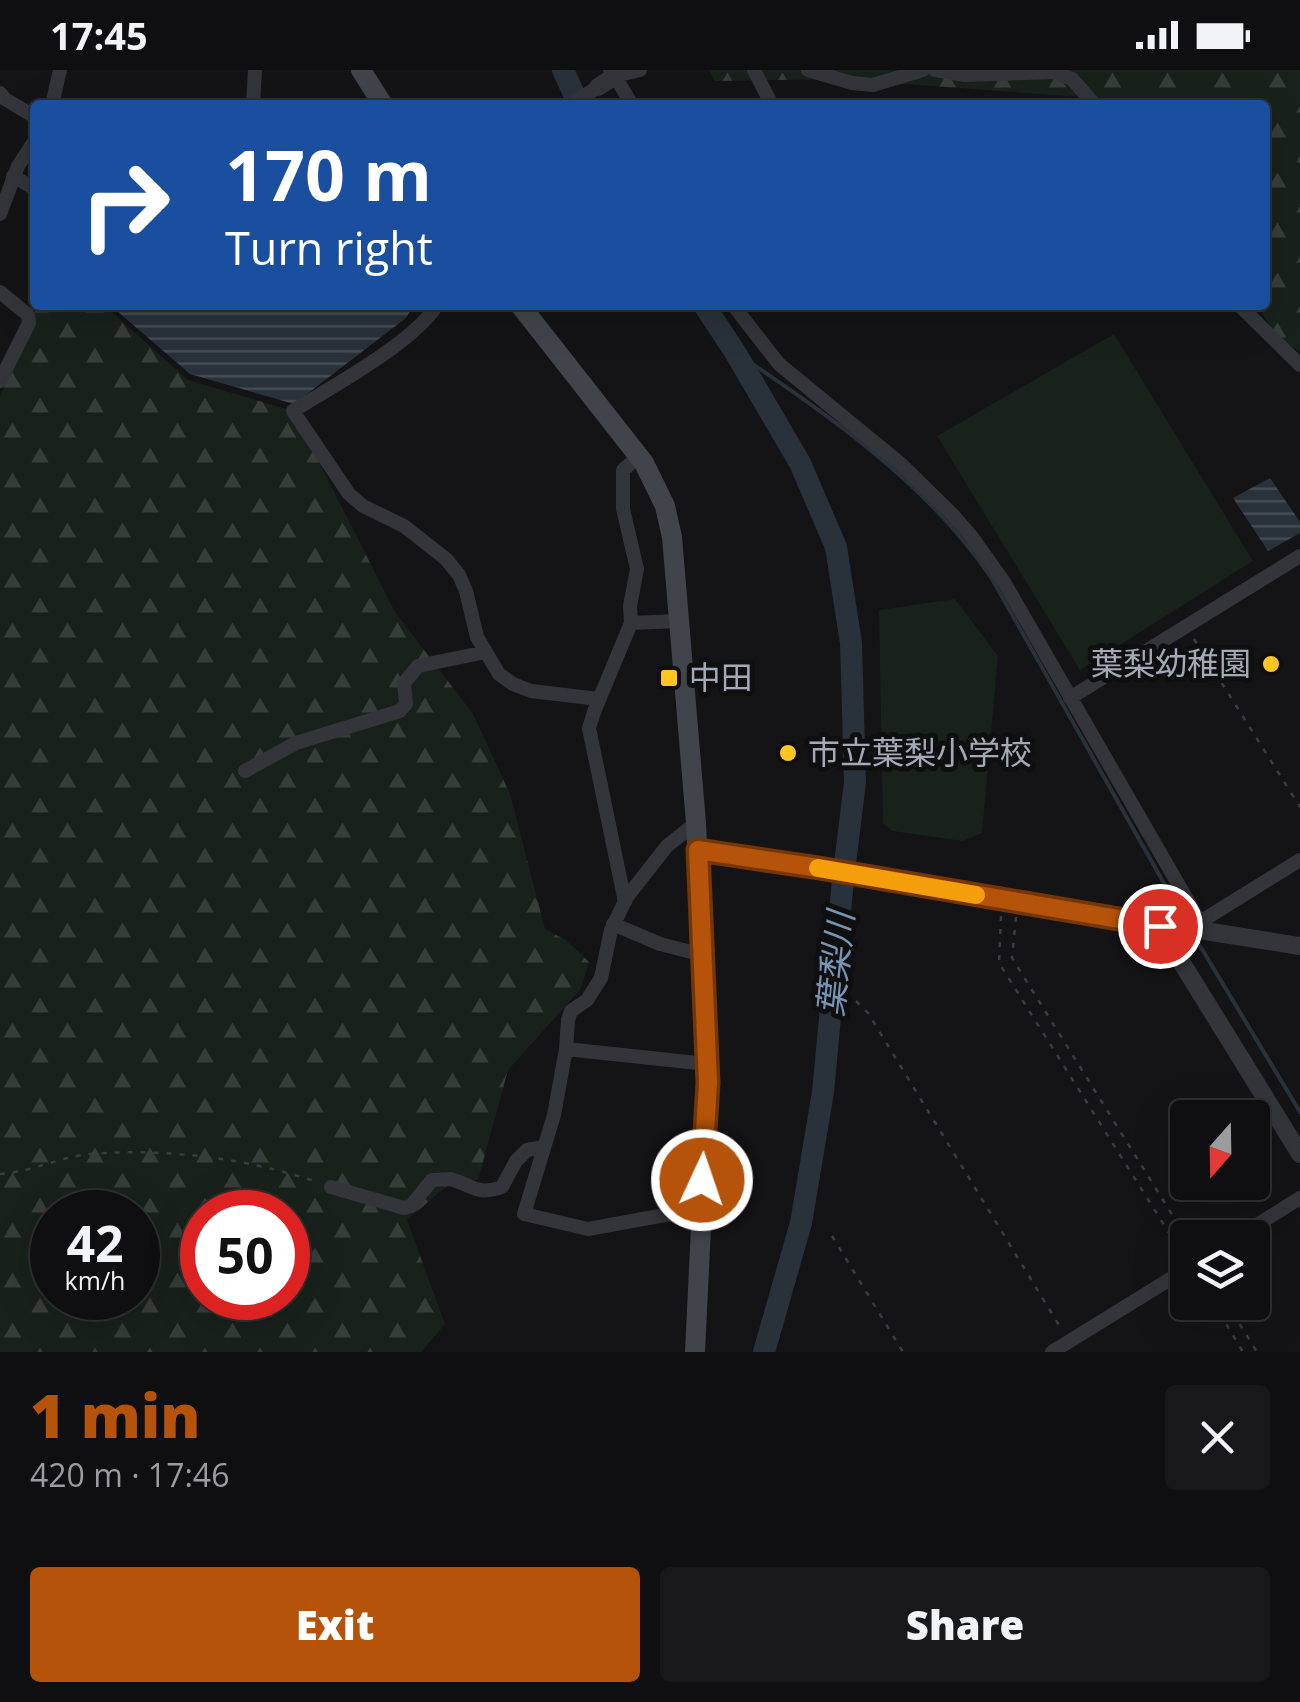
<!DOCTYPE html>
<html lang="en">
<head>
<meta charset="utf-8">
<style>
	body { margin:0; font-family:"Open Sans","Noto Sans JP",sans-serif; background:#181719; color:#f1f3f6; height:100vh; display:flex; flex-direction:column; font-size:38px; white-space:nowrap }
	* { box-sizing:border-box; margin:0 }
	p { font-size:32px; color:#9b9c9f }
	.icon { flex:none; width:55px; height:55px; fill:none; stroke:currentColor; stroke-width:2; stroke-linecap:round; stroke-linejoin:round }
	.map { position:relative; height:1282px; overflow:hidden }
	.details { display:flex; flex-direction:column; background:#0f0e10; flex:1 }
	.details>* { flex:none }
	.banner { position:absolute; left:30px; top:30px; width:1240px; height:210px; border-radius:10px; box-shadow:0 10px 40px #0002,0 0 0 2px #2f2e30; background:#1a4fa0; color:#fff; overflow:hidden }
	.needle { width:65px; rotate:200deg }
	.controls { position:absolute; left:1170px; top:1030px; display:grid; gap:20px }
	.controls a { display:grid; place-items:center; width:100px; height:100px; border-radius:10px; background:#0f0e10; box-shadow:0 10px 40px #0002,0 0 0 2px #2f2e30; font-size:50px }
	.speed { position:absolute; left:30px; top:1120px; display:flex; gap:20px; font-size:50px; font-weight:700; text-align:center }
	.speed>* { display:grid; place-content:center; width:130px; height:130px; border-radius:50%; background:#0f0e10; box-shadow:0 10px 40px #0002,0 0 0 2px #2f2e30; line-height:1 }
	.speed small { font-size:25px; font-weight:400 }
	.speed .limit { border:15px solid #d22; background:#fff; color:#111 }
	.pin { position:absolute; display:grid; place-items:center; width:85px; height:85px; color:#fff; margin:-42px; border:5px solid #fff; border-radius:50%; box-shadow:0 2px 10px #0007 }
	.me { position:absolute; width:110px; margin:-55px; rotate:3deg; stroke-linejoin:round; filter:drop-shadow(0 0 8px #0008) }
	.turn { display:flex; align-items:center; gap:35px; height:210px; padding:0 30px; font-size:45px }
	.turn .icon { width:130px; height:130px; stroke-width:2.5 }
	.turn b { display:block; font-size:70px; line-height:85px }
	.round { display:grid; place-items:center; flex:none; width:105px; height:105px; border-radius:10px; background:#181719 }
	.headline { display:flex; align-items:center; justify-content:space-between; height:170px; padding:0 30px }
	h1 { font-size:60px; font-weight:800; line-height:75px; color:#b45309 }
	.primary-button { display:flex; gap:20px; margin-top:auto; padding:20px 30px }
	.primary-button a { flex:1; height:115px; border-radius:10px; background:#b45309; color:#fff; font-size:40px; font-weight:800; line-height:115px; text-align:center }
	.primary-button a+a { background:#181719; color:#f1f3f6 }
	.status { display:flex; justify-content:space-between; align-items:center; height:70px; padding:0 50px; background:#0f0e10; direction:ltr }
	.status svg { height:28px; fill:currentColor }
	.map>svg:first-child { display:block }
	.forest { fill:url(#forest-firs); fill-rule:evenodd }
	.pitch { fill:#19211b }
	.water { fill:url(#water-rules) }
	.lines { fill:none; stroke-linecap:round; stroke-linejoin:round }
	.stream { stroke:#29313a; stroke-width:4 }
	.river { stroke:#29313a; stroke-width:22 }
	.path { stroke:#3a3c42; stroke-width:2.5; stroke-dasharray:5 8; stroke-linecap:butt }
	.minor { stroke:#34353b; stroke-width:14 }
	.tertiary { stroke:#34353b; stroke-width:18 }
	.secondary { stroke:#42444b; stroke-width:20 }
	.route-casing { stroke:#753606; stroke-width:25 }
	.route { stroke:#b45309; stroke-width:18 }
	.slow { stroke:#f59e0b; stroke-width:18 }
	.poi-dot { fill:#ffc522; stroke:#0f0f10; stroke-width:4 }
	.labels { text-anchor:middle; stroke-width:10; stroke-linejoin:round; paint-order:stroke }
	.poi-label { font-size:32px; fill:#a4a9b7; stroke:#0f0f10; text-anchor:start }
	.water-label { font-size:35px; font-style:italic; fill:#7894b5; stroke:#0f0f10 }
</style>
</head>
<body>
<div class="status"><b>17:45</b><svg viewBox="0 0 49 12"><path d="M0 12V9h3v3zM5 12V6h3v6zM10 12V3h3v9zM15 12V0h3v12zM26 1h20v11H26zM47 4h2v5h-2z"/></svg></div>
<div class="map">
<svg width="1300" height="1282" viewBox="0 0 1300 1282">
	<defs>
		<pattern id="forest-firs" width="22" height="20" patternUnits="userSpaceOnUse" patternTransform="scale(2.5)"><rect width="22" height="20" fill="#19211b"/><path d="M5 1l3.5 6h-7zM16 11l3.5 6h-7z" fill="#373e3a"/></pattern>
		<pattern id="water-rules" width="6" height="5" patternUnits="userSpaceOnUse" patternTransform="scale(2.5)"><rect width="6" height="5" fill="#29313a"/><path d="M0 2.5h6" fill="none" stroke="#454c54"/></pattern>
	</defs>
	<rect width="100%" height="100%" fill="#141316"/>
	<path class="forest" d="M 709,0 L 1300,0 L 1300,281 C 1281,273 1267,252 1257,235 L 1265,235 L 1265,35 L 1139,35 L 1136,31 L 838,9 L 715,11 Z
		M 38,235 L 104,235 L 188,310 L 293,341 L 395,542 L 473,644 L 510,724 L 545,859 L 567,871 L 589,892 L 580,920 L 508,1000 L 478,1110 L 456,1108 L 407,1150 L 445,1254 L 421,1282 L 0,1282 L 0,326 ZM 52,1142 L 138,1142 L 138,1228 L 52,1228 ZM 202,1142 L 288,1142 L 288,1228 L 202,1228 Z"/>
	<path class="pitch" d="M 1114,264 L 1253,491 L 1080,600 L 937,366 Z
		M 955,529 L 998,586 L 982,763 L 963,771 L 892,761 L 883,753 L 879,540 Z"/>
	<path class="water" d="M 110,235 L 414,235 L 406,248 L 294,334 L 190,304 Z
		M 1270,408 L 1300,452 L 1300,463 L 1268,481 L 1233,428 Z"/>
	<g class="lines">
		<path class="stream" d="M 735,282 C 829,346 928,413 992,509 L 1187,854
			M 1194,866 L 1300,1042"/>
		<path class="river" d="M 563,0 L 579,35
			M 704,235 L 735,282 L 800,393 L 836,477 L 851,573 L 855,712 L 843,810 L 823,1022 L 801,1153 L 764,1282"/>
		<path class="path" d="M 1194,569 L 1300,737
			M 1001,846 L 999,893 L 1183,1185
			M 1016,847 L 1012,888 L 1188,1170
			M 856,931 L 868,943 L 1062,1260
			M 0,1104 C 31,1102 60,1087 90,1084 C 166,1078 246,1088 317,1112
			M 832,1166 L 903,1282
			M 1213,1232 L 1243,1282
			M 1226,1232 L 1257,1282"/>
		<path class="minor" d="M 754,0 L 772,35
			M 808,0 L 852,13 L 873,15 L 923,0
			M 935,0 L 965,5 L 1055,2 L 1072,9 L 1095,35
			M 0,23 L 5,29 L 35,47
			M 52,35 L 60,0
			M 253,35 L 255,0
			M 570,35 L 598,17
			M 632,35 L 615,6 L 640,0
			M 13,106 L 35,119
			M 0,144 L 18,96 L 35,70
			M 0,222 L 28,245 L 29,253 L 0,311
			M 437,235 C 413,273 333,316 293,341 L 349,424 L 363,436 L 404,456 L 446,489 L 459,505 L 466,521 L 477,567 L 499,604 L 513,614 L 531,621 L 599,629
			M 733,235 L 779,294 L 902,395 L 953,445 L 972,467 L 1004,512 L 1200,852 L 1199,860
			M 1239,235 L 1300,295
			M 631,553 L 630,536 L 637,499 L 623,439 L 623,400 L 639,386
			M 1070,628 L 1300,486
			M 245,701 L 296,673 L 400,641 L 406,634 L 404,613 L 418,596 L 486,582
			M 696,753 L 667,776 L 627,827 L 611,860 L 601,908 L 587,930 L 571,941 L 568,950 L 566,979 L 554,1045 L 524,1144 L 588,1159 L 665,1145 L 700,1143
			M 625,832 L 589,658 L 594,642 L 631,553 L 679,551
			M 1200,852 L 1300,790
			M 613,854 L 660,874 L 703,885
			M 566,979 L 707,994
			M 331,1117 L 404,1138 L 411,1136 L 432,1110 C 433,1110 448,1109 450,1109 C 473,1115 476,1126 502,1117 L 516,1091 L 527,1080 L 544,1077
			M 1236,1168 L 1300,1128
			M 1052,1282 L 1188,1198"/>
		<path class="tertiary" d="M 598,17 L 615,6 L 612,0
			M 697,780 L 819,798 L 1159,856 L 1199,860 L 1300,876
			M 1159,856 L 1300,1084"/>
		<path class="secondary" d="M 361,0 L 383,35
			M 520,235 L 644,393 L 665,436 L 672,467 L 696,753 L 708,1013 L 695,1282"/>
	</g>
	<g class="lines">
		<g class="route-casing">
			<path id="route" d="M 702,1110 L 708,1013 L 698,780 L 819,798 L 1160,856"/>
		</g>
		<use href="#route" class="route"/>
		<path class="slow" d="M 818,798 L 976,825"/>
	</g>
	<g class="poi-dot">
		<circle cx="1271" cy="594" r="10"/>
		<rect x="659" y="598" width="20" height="20" rx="5"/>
		<circle cx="788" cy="683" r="10"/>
	</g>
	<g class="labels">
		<g class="poi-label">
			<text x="1251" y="605" text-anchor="end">葉梨幼稚園</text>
			<text x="689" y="619">中田</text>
			<text x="808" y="694">市立葉梨小学校</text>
		</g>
		<g class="water-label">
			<text transform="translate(836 894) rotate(-84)" y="12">葉梨川</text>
		</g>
	</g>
</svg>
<div class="controls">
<a><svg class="needle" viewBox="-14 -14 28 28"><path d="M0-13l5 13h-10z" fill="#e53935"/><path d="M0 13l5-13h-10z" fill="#9b9c9f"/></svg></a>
<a><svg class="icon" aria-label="layers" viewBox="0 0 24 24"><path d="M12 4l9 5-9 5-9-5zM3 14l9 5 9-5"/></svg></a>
</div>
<div class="speed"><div>42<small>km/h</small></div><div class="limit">50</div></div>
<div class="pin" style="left:1160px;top:856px;background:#d93025"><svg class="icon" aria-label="arrive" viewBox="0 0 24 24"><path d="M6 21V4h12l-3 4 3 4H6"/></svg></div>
<svg class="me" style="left:702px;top:1110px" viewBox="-20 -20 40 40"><circle r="17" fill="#b45309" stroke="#fff" stroke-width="3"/><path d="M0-11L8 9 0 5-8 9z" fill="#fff"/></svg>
<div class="banner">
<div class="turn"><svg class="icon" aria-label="right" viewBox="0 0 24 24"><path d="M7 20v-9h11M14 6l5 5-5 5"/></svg><div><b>170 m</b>Turn right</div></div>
</div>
</div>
<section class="details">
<div class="headline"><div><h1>1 min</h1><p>420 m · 17:46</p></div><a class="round"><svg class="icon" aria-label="close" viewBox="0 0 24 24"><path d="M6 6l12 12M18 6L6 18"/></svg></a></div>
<div class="primary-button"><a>Exit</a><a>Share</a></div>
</section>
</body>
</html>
